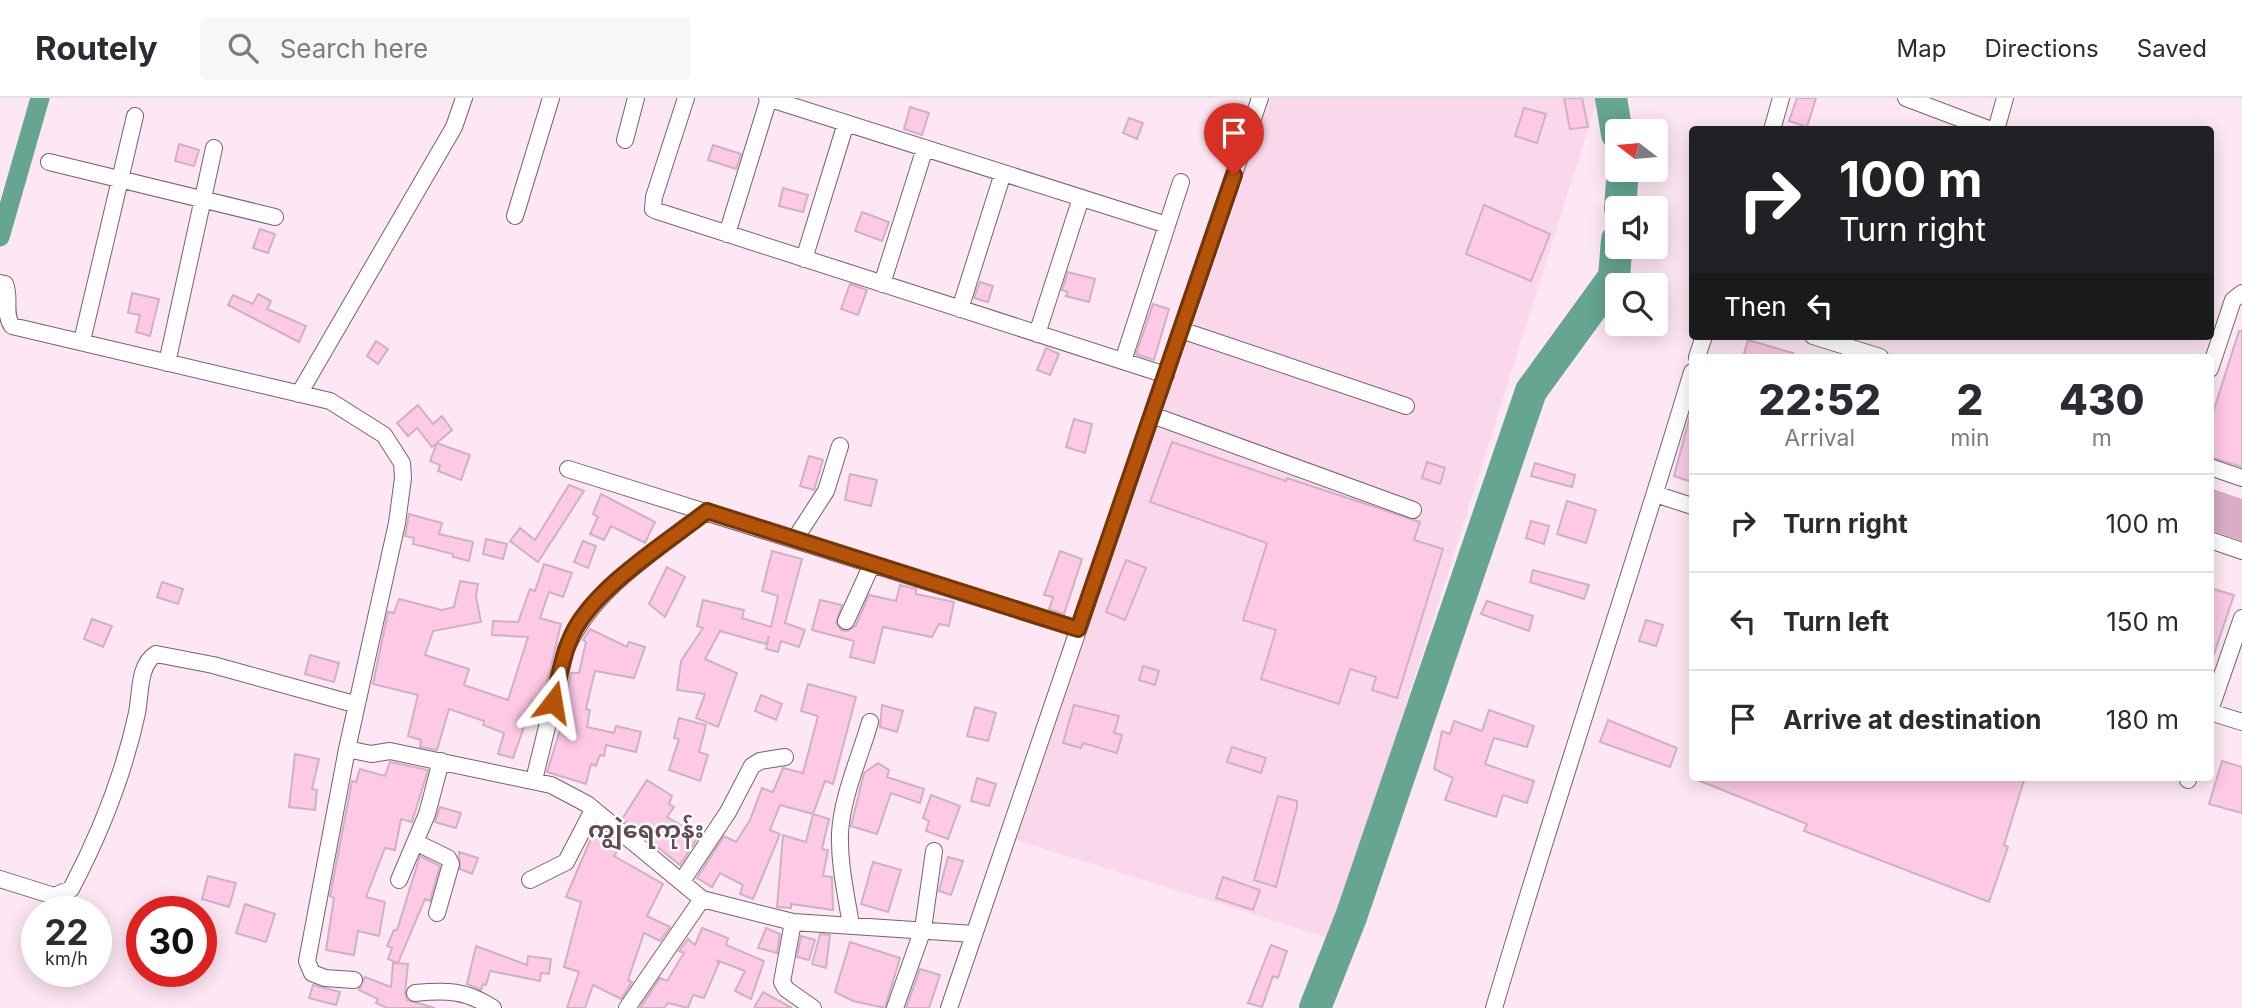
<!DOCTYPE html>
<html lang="en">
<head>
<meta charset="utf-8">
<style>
	body { margin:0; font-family:Inter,"Noto Sans Myanmar",sans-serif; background:#f7f7f7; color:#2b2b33; height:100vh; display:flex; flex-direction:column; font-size:26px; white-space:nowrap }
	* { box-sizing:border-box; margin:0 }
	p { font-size:23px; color:#7c7c81 }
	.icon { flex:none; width:38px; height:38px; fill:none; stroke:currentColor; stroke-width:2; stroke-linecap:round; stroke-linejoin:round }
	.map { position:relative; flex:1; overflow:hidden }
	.sheet { position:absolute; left:1689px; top:256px; width:525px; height:427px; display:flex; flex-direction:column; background:#fff; border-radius:7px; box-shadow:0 4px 18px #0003 }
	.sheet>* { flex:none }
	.top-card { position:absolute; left:1689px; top:28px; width:525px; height:214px; border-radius:7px; box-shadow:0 4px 18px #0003; background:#202124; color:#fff; overflow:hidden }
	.needle { width:46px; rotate:286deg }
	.buttons { position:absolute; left:1605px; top:21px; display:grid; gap:14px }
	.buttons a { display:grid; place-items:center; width:63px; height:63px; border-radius:7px; background:#fff; box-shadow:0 4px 18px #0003; font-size:35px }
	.speed { position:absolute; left:21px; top:798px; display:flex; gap:14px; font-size:35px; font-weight:700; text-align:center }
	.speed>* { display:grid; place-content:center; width:91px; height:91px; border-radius:50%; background:#fff; box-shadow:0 4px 18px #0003; line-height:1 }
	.speed small { font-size:18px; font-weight:400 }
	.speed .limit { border:10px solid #d22; background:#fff; color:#111 }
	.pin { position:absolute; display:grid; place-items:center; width:60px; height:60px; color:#fff; margin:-72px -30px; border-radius:50% 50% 50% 0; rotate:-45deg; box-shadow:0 0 7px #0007 }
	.pin .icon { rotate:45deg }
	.me { position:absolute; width:77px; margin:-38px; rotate:14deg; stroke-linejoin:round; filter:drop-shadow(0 0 5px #0008) }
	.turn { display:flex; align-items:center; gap:24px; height:147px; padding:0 35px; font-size:32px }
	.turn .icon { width:91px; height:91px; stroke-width:2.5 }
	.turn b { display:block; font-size:49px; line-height:60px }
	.then { display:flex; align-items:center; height:66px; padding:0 35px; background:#0003; gap:14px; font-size:26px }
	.eta { display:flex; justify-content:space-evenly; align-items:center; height:119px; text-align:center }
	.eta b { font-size:42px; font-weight:800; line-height:49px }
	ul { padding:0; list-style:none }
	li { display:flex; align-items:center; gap:21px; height:98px; padding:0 35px; border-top:2px solid #e1e1e2 }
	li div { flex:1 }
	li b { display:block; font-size:26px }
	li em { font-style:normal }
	header { display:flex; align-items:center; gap:42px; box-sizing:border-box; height:98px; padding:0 35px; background:#fff; border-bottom:2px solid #e1e1e2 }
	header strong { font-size:33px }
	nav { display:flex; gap:38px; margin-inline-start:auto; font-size:24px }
	.search { width:490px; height:63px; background:#f7f7f7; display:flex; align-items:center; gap:18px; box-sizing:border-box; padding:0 24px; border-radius:7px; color:#7c7c81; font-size:26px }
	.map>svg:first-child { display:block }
	.built { fill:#fad7eb }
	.green { fill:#d9acc7 }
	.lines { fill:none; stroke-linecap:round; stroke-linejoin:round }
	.canal { stroke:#65a591; stroke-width:19 }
	.river { stroke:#65a591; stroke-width:32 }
	.building { fill:#fec8e7; stroke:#cdb3c2; stroke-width:2 }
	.street-casing { stroke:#79616f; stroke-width:18 }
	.street { stroke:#fff; stroke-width:16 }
	.route-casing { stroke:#753606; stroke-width:18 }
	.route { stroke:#b45309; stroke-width:12 }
	.labels { text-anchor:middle; stroke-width:5; stroke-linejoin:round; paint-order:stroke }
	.quarter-label { font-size:24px; font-weight:bold; fill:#624b59; stroke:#fff }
</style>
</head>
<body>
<header>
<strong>Routely</strong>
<div class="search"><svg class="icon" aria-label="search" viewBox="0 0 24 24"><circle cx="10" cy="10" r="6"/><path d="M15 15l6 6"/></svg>Search here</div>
<nav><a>Map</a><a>Directions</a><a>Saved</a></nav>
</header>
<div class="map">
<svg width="2242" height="910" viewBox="0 0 2242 910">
	<rect width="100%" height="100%" fill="#fee7f4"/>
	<path class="built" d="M 1271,0 L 1598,0 L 1332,841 L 1016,742 Z"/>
	<path class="green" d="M 2210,390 L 2242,401 L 2242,443 L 2210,432 Z"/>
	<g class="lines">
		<path class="canal" d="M 0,139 L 40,0"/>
		<path class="river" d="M 1611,0 L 1617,36
			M 1620,110 L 1623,72
			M 1315,910 L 1351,819 L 1531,293 L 1614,179 L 1617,142"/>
	</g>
	<path class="building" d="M 1564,0 L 1582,0 L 1588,29 L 1570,31 Z
		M 1797,0 L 1816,0 L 1807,29 L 1789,23 Z
		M 910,9 L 929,15 L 922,37 L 904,31 Z
		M 1524,10 L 1546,16 L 1537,45 L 1515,38 Z
		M 1129,20 L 1143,25 L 1137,41 L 1123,35 Z
		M 179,46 L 199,52 L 194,68 L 175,63 Z
		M 713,47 L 741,56 L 736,71 L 708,62 Z
		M 783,90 L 808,97 L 803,114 L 779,108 Z
		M 1484,107 L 1550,136 L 1531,183 L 1466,156 Z
		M 862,114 L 889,124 L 882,143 L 855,133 Z
		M 260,131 L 275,136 L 268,155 L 253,150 Z
		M 1068,174 L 1095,181 L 1089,204 L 1066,198 L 1068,194 L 1062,192 Z
		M 980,184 L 993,188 L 988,204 L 974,200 Z
		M 850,186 L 867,192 L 858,217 L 841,211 Z
		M 132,195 L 159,201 L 150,238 L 136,234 L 140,217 L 128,215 Z
		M 258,196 L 271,203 L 267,211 L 306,228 L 299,244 L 228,207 L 233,197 L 253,206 Z
		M 1153,206 L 1169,211 L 1154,262 L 1136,256 Z
		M 2239,233 L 2242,233 L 2242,369 L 2210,359 L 2210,324 Z
		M 1748,242 L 1793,255 L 1793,259 L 1743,259 Z
		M 376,243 L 388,251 L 378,266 L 367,258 Z
		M 1046,250 L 1059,256 L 1050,277 L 1037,272 Z
		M 418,307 L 433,326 L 442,318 L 452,332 L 432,349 L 417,330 L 408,338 L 397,325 Z
		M 1692,310 L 1692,384 L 1674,378 Z
		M 1074,321 L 1092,326 L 1085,355 L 1066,349 Z
		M 1172,344 L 1286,383 L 1287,380 L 1420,424 L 1414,442 L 1443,451 L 1397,600 L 1372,592 L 1376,579 L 1350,571 L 1339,606 L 1261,581 L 1276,532 L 1243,522 L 1267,445 L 1150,404 Z
		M 437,345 L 470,357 L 461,382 L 438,373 L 440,367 L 430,363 Z
		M 809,358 L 823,362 L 814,392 L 800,388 Z
		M 1427,364 L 1445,370 L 1440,386 L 1422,380 Z
		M 1535,365 L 1575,377 L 1572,389 L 1531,378 Z
		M 850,376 L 877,382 L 871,408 L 845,402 Z
		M 569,387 L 584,393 L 538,464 L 510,443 L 520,430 L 535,442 Z
		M 601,396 L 655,424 L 645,445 L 611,428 L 604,442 L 590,436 L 598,419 L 593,416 Z
		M 1567,403 L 1596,412 L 1586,445 L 1557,436 Z
		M 409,416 L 442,425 L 439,436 L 473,444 L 469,463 L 453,459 L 453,456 L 413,446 L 414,440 L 405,438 Z
		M 1531,423 L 1549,428 L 1544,446 L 1526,440 Z
		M 486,441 L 507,446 L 503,461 L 483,456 Z
		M 583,443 L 596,448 L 588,470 L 574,464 Z
		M 772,453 L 802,461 L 785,525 L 805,532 L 799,549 L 781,543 L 778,554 L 766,551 L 769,538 L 766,546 L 720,533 L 705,561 L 737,575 L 718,629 L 696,620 L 705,596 L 677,592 L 681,563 L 703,530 L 697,528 L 703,502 L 744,512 L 742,520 L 771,529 L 778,498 L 762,493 Z
		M 1060,453 L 1082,461 L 1064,516 L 1049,511 L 1053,499 L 1044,497 Z
		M 1126,462 L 1146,470 L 1125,522 L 1106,514 Z
		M 544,466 L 572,475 L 563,499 L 549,494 L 540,520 L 561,526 L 542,605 L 533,603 L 513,660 L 498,656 L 504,635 L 483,627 L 484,623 L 449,611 L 437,652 L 420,649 L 421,642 L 408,638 L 418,597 L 373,586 L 388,514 L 394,515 L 399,501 L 442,512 L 454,509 L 460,483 L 478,486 L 476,498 L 481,524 L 433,533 L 425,557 L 469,571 L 464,587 L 508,602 L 528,539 L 492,537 L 493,523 L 518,524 L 530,491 L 535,493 Z
		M 667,469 L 685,479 L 665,519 L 649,506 Z
		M 1533,472 L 1589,487 L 1584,501 L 1530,484 Z
		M 162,484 L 183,491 L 178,506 L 157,499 Z
		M 900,487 L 916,491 L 916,496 L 954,504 L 949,528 L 939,526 L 932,539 L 883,529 L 874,565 L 850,559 L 854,543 L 812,532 L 820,502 L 842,507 L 836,525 L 841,532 L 848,533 L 856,527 L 869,497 L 896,503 Z
		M 2210,490 L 2234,497 L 2213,559 L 2210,558 Z
		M 1487,503 L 1533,518 L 1529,533 L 1481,516 Z
		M 92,521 L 112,528 L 103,549 L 84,541 Z
		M 1646,522 L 1663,527 L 1656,548 L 1639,543 Z
		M 590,531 L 627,549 L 629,544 L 645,549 L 634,580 L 595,573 L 586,611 L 590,612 L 587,629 L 614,635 L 616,628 L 641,634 L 636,654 L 606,647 L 604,658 L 600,657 L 596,668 L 591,666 L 586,686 L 547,674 L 567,610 L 563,609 L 571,575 L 579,575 L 586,544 L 583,542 Z
		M 310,557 L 339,565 L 334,584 L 305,576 Z
		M 1143,568 L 1159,573 L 1155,587 L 1139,582 Z
		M 808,586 L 856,599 L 833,686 L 825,683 L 813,716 L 780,707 L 770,732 L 780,736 L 753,801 L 740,796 L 743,787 L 720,775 L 712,789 L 697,780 L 724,738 L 736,744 L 750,722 L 762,690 L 773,694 L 783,670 L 803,675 L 818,618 L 801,613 Z
		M 761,597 L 782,606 L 776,622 L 755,613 Z
		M 882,607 L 903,613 L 897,634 L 880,629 Z
		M 1074,607 L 1119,618 L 1114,635 L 1122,637 L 1117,655 L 1083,645 L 1081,650 L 1063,645 Z
		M 975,609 L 996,615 L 988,643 L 967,638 Z
		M 1489,612 L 1534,628 L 1527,649 L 1494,640 L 1485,666 L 1534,683 L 1527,705 L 1503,697 L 1496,719 L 1445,702 L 1453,680 L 1434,671 L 1442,633 L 1450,636 L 1454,623 L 1482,633 Z
		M 679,620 L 706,627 L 699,654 L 708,657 L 700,683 L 669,672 L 679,641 L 674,640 Z
		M 1608,622 L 1677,650 L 1670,669 L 1600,644 Z
		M 1232,649 L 1266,660 L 1261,675 L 1227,664 Z
		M 295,656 L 319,661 L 312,691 L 317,692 L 315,712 L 289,709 Z
		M 2222,663 L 2242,669 L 2242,715 L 2209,706 Z
		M 390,664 L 428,672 L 412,724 L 401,721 L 395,752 L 385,750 L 366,799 L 385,804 L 379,838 L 358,833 L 354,857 L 326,852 L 334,800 L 330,798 L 352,683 L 356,684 L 360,671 L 385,678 Z
		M 878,665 L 889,672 L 887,679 L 924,691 L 920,705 L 891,695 L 877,736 L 851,728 L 864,675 Z
		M 1690,679 L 2025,679 L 2004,747 L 2008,749 L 1989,804 L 1804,733 L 1807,726 Z
		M 977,680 L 996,686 L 989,708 L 971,703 Z
		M 647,682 L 672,698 L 669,706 L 674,709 L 667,719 L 699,738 L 680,767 L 622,721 Z
		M 931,697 L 960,708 L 948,741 L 926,733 L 929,723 L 923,720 Z
		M 1278,698 L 1297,703 L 1297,709 L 1276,789 L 1254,782 Z
		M 440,709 L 461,715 L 456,730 L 435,724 Z
		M 813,716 L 829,721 L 822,751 L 828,752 L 823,778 L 832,779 L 833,812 L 791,806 L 791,810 L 777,809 L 783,737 L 806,744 Z
		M 595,731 L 621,748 L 614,758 L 663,786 L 647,818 L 670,829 L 660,843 L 644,835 L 628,882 L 632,884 L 621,901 L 593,887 L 585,910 L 567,910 L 579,874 L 564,869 L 581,804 L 566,799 Z
		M 459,754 L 478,760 L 472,776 L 460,771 Z
		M 420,758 L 440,768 L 430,803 L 425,801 L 398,865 L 388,861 L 392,850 L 387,848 L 394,832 L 397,832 Z
		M 948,759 L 963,763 L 951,797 L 939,793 Z
		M 873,764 L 901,772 L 888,814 L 861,806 Z
		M 208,778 L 236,785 L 229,809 L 202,801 Z
		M 1223,779 L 1260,792 L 1253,812 L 1216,800 Z
		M 245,806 L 275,816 L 266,844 L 236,835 Z
		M 702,830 L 728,840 L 726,847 L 764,863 L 751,901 L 735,893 L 745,873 L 716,862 L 719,865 L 704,900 L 693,897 L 688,910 L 668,905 L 664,910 L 640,910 L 660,880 L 667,883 L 684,855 L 679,853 L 688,841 L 695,847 Z
		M 766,830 L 780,836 L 777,855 L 758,850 Z
		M 820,836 L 830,837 L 826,870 L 812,866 Z
		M 801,838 L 815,842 L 809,862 L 797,859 Z
		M 850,844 L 900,860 L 885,910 L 853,903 L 835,894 Z
		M 1271,847 L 1287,853 L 1278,880 L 1273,878 L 1262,909 L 1248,905 Z
		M 476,848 L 527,867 L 528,858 L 551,861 L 549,876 L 541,875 L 540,883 L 490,873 L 486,887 L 483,886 L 481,892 L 467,886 Z
		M 393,865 L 408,866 L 405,895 L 407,902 L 435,910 L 387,910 L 376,905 L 378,901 L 359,892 L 365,879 L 391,889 Z
		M 920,871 L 940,877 L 929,910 L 906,910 Z
		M 313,887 L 340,894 L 336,907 L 309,900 Z
		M 763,894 L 792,910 L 754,910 Z"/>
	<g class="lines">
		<g class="street-casing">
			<path id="street" d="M 686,0 L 654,99 L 653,111 L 657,113 L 1166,277
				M 767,0 L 1167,127
				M 1906,0 L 1991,32
				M 1772,32 L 1781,0
				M 1996,32 L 2005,0
				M 625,42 L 636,0
				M 49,64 L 275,119
				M 515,118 L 551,0
				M 727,136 L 769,0
				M 804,161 L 846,25
				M 0,185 L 5,186 C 11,200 3,215 12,228 L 330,303 L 384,337 L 402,365 L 403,380 L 397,425 L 347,651 L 371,656 L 390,653 L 551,687 L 587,706 L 702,801 L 793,824 L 974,836
				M 882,186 L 925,50
				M 960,211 L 1003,75
				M 1181,232 L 1406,308
				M 1037,236 L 1081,100
				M 1813,238 L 1880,259
				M 82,243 L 135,18
				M 1697,259 L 1704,238
				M 1123,263 L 1181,84
				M 167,265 L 214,50
				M 2210,271 L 2233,202 L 2242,195
				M 299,296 L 454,29 L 464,0
				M 1152,317 L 1413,412
				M 2210,369 L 2242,380
				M 568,371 L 1078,531
				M 1655,396 L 1692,408
				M 795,441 L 826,393 L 840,348
				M 2210,442 L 2242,453
				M 846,523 L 872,466
				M 2210,612 L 2242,520
				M 2210,614 L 2242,624
				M 347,651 L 307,863 L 312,875 L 325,880 L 354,882
				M 534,682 L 566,551 C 593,490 656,453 707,413
				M 2188,682 L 2189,679
				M 415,744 L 448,760 L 451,766 L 437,815
				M 0,781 L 54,798 L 71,791 C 100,736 124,675 137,615 C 141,595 138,567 156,556 L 213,567 L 354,606
				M 399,782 L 427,716 L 441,663
				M 530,782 L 566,764 L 593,712
				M 682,783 L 728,714 L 752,668 L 760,663 L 785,659
				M 793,824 L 782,884 L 786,891 L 813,910
				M 851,827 C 846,796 839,766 840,735 C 842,698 860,659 870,624
				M 415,895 C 446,892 466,892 493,910
				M 627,910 L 702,801
				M 895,910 L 923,831 L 934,753
				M 949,910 L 1260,0
				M 1494,910 C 1557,697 1628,487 1692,274"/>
		</g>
		<use href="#street" class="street"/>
	</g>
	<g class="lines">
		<g class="route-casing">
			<path id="route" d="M 553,604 C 559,580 563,553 575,531 C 601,485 665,446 707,413 L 1078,531 L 1234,77"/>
		</g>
		<use href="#route" class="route"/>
	</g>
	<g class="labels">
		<g class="quarter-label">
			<text x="646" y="740">ကျွဲရေကုန်း</text>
		</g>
	</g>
</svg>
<div class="buttons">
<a><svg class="needle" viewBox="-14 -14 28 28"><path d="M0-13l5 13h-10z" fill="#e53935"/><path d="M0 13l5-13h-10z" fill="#7c7c81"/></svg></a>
<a><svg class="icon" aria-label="sound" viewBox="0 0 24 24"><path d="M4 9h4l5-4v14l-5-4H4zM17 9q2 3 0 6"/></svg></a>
<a><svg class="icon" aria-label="search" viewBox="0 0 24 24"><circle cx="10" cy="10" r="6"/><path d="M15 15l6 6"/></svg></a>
</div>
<div class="speed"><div>22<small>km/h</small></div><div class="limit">30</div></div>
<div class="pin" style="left:1234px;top:77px;background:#d93025"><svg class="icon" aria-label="arrive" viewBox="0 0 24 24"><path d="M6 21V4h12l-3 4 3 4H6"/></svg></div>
<svg class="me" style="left:553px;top:604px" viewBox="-20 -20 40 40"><path d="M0-17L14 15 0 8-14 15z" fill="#b45309" stroke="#fff" stroke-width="4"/></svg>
<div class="top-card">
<div class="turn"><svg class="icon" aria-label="right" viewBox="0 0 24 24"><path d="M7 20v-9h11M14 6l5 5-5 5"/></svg><div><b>100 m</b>Turn right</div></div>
<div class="then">Then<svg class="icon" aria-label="left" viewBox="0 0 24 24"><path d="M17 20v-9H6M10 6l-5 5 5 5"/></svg></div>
</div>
<section class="sheet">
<div class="eta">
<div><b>22:52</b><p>Arrival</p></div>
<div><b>2</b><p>min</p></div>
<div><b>430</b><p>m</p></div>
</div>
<ul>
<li><svg class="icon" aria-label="right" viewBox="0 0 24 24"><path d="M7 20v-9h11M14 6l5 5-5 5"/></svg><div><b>Turn right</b></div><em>100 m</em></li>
<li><svg class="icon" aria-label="left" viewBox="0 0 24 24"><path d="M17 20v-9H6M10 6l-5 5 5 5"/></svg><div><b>Turn left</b></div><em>150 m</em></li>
<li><svg class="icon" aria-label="arrive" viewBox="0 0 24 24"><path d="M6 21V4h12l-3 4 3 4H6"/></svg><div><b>Arrive at destination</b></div><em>180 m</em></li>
</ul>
</section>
</div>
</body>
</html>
